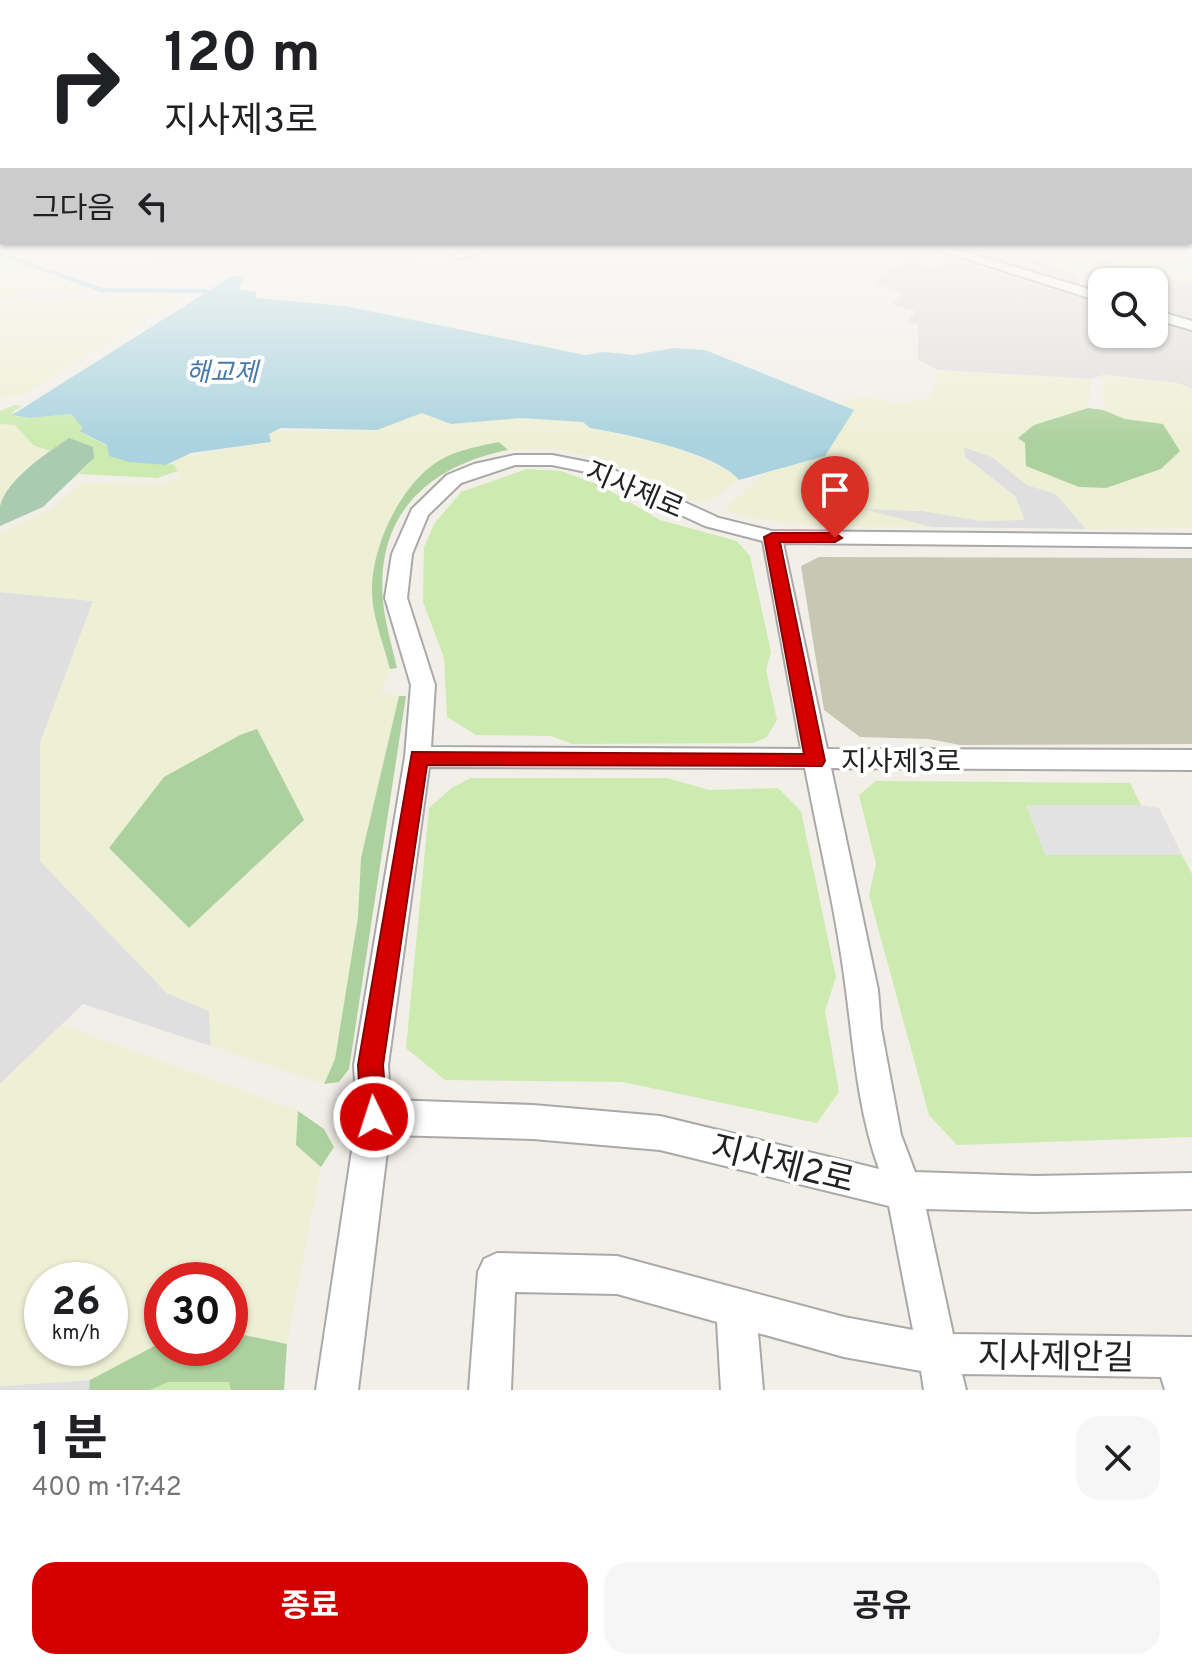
<!DOCTYPE html>
<html lang="ko">
<head>
<meta charset="utf-8">
<style>
	body { margin:0; font-family:Overpass,"Noto Sans KR",sans-serif; background:#f6f6f6; color:#202124; height:100vh; display:flex; flex-direction:column; font-size:30px; white-space:nowrap }
	* { box-sizing:border-box; margin:0 }
	p { font-size:26px; color:#757577 }
	.icon { flex:none; width:44px; height:44px; fill:none; stroke:currentColor; stroke-width:2; stroke-linecap:round; stroke-linejoin:round }
	.map { position:relative; height:1390px; overflow:hidden }
	.panel { display:flex; flex-direction:column; background:#fff; flex:1 }
	.panel>* { flex:none }
	.banner { position:absolute; left:0px; top:0px; width:1192px; height:244px; box-shadow:0 2px 6px #0004; background:#fff; color:#202124; overflow:hidden }
	.controls { position:absolute; left:1088px; top:268px; display:grid; gap:16px }
	.controls a { display:grid; place-items:center; width:80px; height:80px; border-radius:16px; background:#fff; box-shadow:0 2px 6px #0004; font-size:40px }
	.speed { position:absolute; left:24px; top:1262px; display:flex; gap:16px; font-size:40px; font-weight:700; text-align:center }
	.speed>* { display:grid; place-content:center; width:104px; height:104px; border-radius:50%; background:#fff; box-shadow:0 2px 6px #0004; line-height:1 }
	.speed small { font-size:20px; font-weight:400 }
	.speed .limit { border:12px solid #d22; background:#fff; color:#111 }
	.pin { position:absolute; display:grid; place-items:center; width:68px; height:68px; color:#fff; margin:-82px -34px; border-radius:50% 50% 50% 0; rotate:-45deg; box-shadow:0 0 8px #0007 }
	.pin .icon { rotate:45deg }
	.me { position:absolute; width:88px; margin:-44px; rotate:356deg; stroke-linejoin:round; filter:drop-shadow(0 0 6px #0008) }
	.turn { display:flex; align-items:center; gap:28px; height:168px; padding:0 32px; font-size:36px }
	.turn .icon { width:104px; height:104px; stroke-width:2.5 }
	.turn b { display:block; font-size:56px; line-height:68px }
	.then { display:flex; align-items:center; height:76px; padding:0 32px; background:#0003; gap:16px; font-size:30px }
	.round { display:grid; place-items:center; flex:none; width:84px; height:84px; border-radius:24px; background:#f6f6f6 }
	.overview { display:flex; align-items:center; justify-content:space-between; height:136px; padding:0 32px }
	h1 { font-size:48px; font-weight:700; line-height:60px }
	.cta { display:flex; gap:16px; margin-top:auto; padding:16px 32px }
	.cta a { flex:1; height:92px; border-radius:24px; background:#d40000; color:#fff; font-size:32px; font-weight:700; line-height:92px; text-align:center }
	.cta a+a { background:#f6f6f6; color:#202124 }
	.map>svg:first-child { display:block }
	.residential { fill:#e0dfdf; fill-rule:evenodd }
	.construction { fill:#c7c7b4 }
	.farmland { fill:#eef0d5; fill-rule:evenodd }
	.grass { fill:#cdebb0 }
	.forest { fill:#add19e }
	.cemetery { fill:#aacbaf }
	.parking { fill:#e2e2e2 }
	.water { fill:#aad3df }
	.lines { fill:none; stroke-linecap:round; stroke-linejoin:round }
	.stream { stroke:#aad3df; stroke-width:4 }
	.minor-casing { stroke:#a9a9a9; stroke-width:4 }
	.minor { fill:#fff; fill-rule:evenodd }
	.route { fill:#d40000; stroke:#8a0000; stroke-width:2 }
	.labels { text-anchor:middle; stroke-width:8; stroke-linejoin:round; paint-order:stroke }
	.far-water-label { font-size:26px; font-style:italic; fill:#4a7aab; stroke:#fff }
	.street-label { font-size:28px; fill:#222; stroke:#fff }
	.near-street-label { font-size:34px; fill:#222; stroke:#fff }
</style>
</head>
<body>
<div class="map">
<svg width="1192" height="1390" viewBox="0 0 1192 1390">
	<rect width="100%" height="100%" fill="#f2efe9"/>
	<path class="residential" d="M 0,249 L 438,249 L 388,269 Z
		M 966,249 L 1004,249 L 1076,274 L 1080,284 L 1074,287 L 962,251 Z
		M 944,256 L 1062,293 L 1092,289 L 1090,270 L 1098,260 L 1136,268 L 1134,272 L 1192,283 L 1192,389 L 1177,383 L 1103,375 L 1091,379 L 938,370 L 918,360 L 918,324 L 908,321 L 916,311 L 892,305 L 901,294 L 875,282 L 895,267 L 913,261 L 925,267 L 950,265 ZM 1102,282 L 1154,282 L 1154,334 L 1102,334 Z
		M 963,447 L 992,457 L 1027,485 L 1056,494 L 1086,529 L 931,527 L 858,508 L 923,511 L 981,521 L 1015,496 L 965,457 Z
		M 0,592 L 93,601 L 40,743 L 40,861 L 167,993 L 209,1011 L 211,1046 L 83,1004 L 0,1084 Z
		M 90,1380 L 89,1390 L 0,1390 L 0,1386 Z"/>
	<path class="construction" d="M 819,557 L 1192,558 L 1192,744 L 960,745 L 929,739 L 860,737 L 824,710 L 801,566 Z"/>
	<path class="farmland" d="M 1004,249 L 1174,249 L 1186,258 L 1192,258 L 1192,283 L 1133,272 L 1136,268 L 1098,260 L 1090,269 L 1091,277 Z
		M 0,262 L 93,292 L 0,296 Z
		M 163,296 L 183,297 L 23,395 L 0,398 L 0,303 Z
		M 938,370 L 1091,379 L 1088,408 L 1034,425 L 1025,443 L 1027,466 L 1079,487 L 1106,488 L 1163,424 L 1125,419 L 1103,410 L 1103,380 L 1097,377 L 1103,375 L 1177,383 L 1192,389 L 1192,528 L 1086,529 L 1056,494 L 1027,485 L 992,457 L 964,447 L 965,458 L 1015,496 L 1025,520 L 981,521 L 923,511 L 864,509 L 931,527 L 816,526 L 757,519 L 724,510 L 762,475 L 786,465 L 825,456 L 853,410 L 839,405 L 864,396 L 895,403 L 931,398 Z
		M 423,413 L 451,424 L 521,418 L 583,422 L 590,428 L 671,446 L 732,471 L 739,480 L 707,502 L 686,500 L 602,458 L 552,449 L 508,450 L 499,442 L 440,460 L 396,509 L 372,594 L 390,669 L 380,692 L 399,696 L 361,858 L 358,917 L 335,1059 L 324,1084 L 211,1046 L 209,1011 L 167,993 L 40,861 L 40,743 L 93,601 L 0,592 L 0,534 L 52,509 L 82,482 L 161,485 L 182,476 L 173,464 L 180,457 L 270,442 L 269,434 L 272,431 L 377,430 Z
		M 0,424 L 15,425 L 33,445 L 50,451 L 10,489 L 0,506 Z
		M 62,1025 L 298,1111 L 297,1145 L 321,1167 L 287,1344 L 230,1332 L 230,1280 L 162,1280 L 162,1342 L 90,1380 L 0,1386 L 0,1084 ZM 42,1280 L 110,1280 L 110,1348 L 42,1348 Z"/>
	<path class="grass" d="M 15,405 L 22,406 L 12,412 L 15,416 L 29,418 L 71,414 L 84,428 L 79,431 L 109,447 L 166,465 L 173,464 L 178,471 L 157,478 L 79,474 L 94,458 L 69,438 L 50,451 L 33,445 L 15,425 L 0,424 L 0,411 Z
		M 527,469 L 561,471 L 602,486 L 660,520 L 737,541 L 750,556 L 771,652 L 766,670 L 777,720 L 767,737 L 753,743 L 572,744 L 551,736 L 476,735 L 447,717 L 444,658 L 423,602 L 424,547 L 434,524 L 461,492 Z
		M 471,778 L 667,778 L 709,790 L 778,788 L 801,811 L 836,977 L 825,1011 L 839,1092 L 817,1123 L 623,1082 L 445,1080 L 406,1048 L 429,808 L 453,787 Z
		M 876,781 L 1130,783 L 1141,805 L 1027,806 L 1045,854 L 1182,855 L 1192,874 L 1192,1137 L 957,1145 L 929,1115 L 869,895 L 876,864 L 859,795 Z
		M 167,1382 L 230,1382 L 231,1390 L 150,1390 Z"/>
	<path class="forest" d="M 1088,408 L 1103,410 L 1125,419 L 1163,424 L 1180,451 L 1161,469 L 1106,488 L 1079,487 L 1026,466 L 1025,443 L 1018,438 L 1034,425 Z
		M 499,442 L 508,450 C 428,466 375,515 383,601 C 385,623 392,646 397,668 L 390,669 C 384,645 372,616 372,591 C 371,547 401,483 440,460 C 457,450 480,446 499,442 Z
		M 399,696 L 406,696 L 349,1069 L 339,1082 L 324,1084 L 335,1059 L 358,917 L 361,858 Z
		M 257,729 L 304,820 L 189,928 L 109,848 L 164,777 L 240,735 Z
		M 298,1111 L 324,1129 L 334,1147 L 321,1167 L 296,1145 Z
		M 230,1332 L 287,1344 L 284,1390 L 231,1390 L 229,1382 L 168,1382 L 150,1390 L 89,1390 L 90,1380 L 162,1342 L 162,1348 L 230,1348 Z"/>
	<path class="cemetery" d="M 69,438 L 93,447 L 94,458 L 43,507 L 0,526 C 0,520 0,512 0,506 C 6,480 48,452 69,438 Z"/>
	<path class="parking" d="M 1027,805 L 1141,805 L 1159,808 L 1182,855 L 1045,855 Z"/>
	<path class="water" d="M 232,276 L 244,277 L 239,289 L 256,292 L 256,298 L 345,306 L 585,355 L 604,352 L 634,355 L 674,348 L 705,350 L 854,410 L 825,456 L 739,480 C 718,453 626,434 590,428 L 583,422 L 521,418 L 451,424 L 422,413 L 377,430 L 281,428 L 269,434 L 271,442 L 191,453 L 166,465 L 129,462 L 109,456 L 107,445 L 79,431 L 83,428 L 71,414 L 29,418 L 12,415 Z"/>
	<g class="lines">
		<path class="stream" d="M 0,254 L 102,290 L 206,291"/>
		<g class="minor-casing">
			<path id="minor" d="M 471,249 L 485,251 L 461,259 L 454,255 Z
				M 935,249 L 955,249 L 1102,293 L 1102,302 Z
				M 1154,310 L 1192,321 L 1192,330 L 1154,319 Z
				M 515,455 L 552,455 L 603,465 L 719,518 L 772,531 L 1192,535 L 1192,547 L 783,543 L 827,749 L 1192,750 L 1192,770 L 831,768 L 878,990 L 881,1028 L 901,1135 L 915,1172 L 1035,1176 L 1192,1173 L 1192,1209 L 1035,1212 L 926,1209 L 953,1334 L 1192,1337 L 1192,1390 L 1165,1390 L 1161,1377 L 962,1374 L 966,1390 L 924,1390 L 921,1371 L 844,1357 L 758,1333 L 763,1390 L 721,1390 L 717,1322 L 617,1294 L 515,1292 L 511,1390 L 469,1390 L 478,1272 L 484,1259 L 497,1253 L 617,1256 L 844,1317 L 913,1330 L 889,1206 L 660,1150 L 533,1139 L 389,1135 L 358,1390 L 316,1390 L 357,1117 L 354,1065 L 405,757 L 411,685 L 385,598 L 392,554 L 412,509 L 447,475 L 474,464 ZM 515,465 L 552,465 L 591,473 L 705,526 L 763,541 L 801,749 L 431,747 L 435,685 L 407,598 L 412,554 L 428,515 L 461,483 ZM 429,767 L 805,768 C 819,842 837,916 846,990 C 854,1051 858,1111 879,1169 L 660,1116 L 533,1105 L 390,1100 L 388,1065 Z"/>
		</g>
		<use href="#minor" class="minor"/>
	</g>
	<linearGradient id="sky" x2="0" y2="1"><stop stop-color="#8fc0e4"/><stop offset="0.56" stop-color="#f9f8f5"/><stop offset="1" stop-color="#f9f8f5" stop-opacity="0"/></linearGradient>
	<rect width="1192" height="443" fill="url(#sky)"/>
	<path class="route" d="M 772,533 L 835,533 L 842,538 L 835,542 L 780,542 L 825,761 L 822,766 L 427,765 L 383,1065 L 387,1117 L 384,1126 L 374,1130 L 365,1126 L 361,1117 L 358,1065 L 412,752 L 804,754 L 764,537 Z"/>
	<g class="labels">
		<g class="far-water-label">
			<text x="222" y="381">해교제</text>
		</g>
		<g class="street-label">
			<text transform="translate(635 489) rotate(23)" y="10">지사제로</text>
			<text x="901" y="771">지사제3로</text>
		</g>
		<g class="near-street-label">
			<text transform="translate(783 1163) rotate(14)" y="12">지사제2로</text>
			<text transform="translate(1056 1356) rotate(1)" y="12">지사제안길</text>
		</g>
	</g>
</svg>
<div class="controls">
<a><svg class="icon" aria-label="search" viewBox="0 0 24 24"><circle cx="10" cy="10" r="6"/><path d="M15 15l6 6"/></svg></a>
</div>
<div class="speed"><div>26<small>km/h</small></div><div class="limit">30</div></div>
<div class="pin" style="left:835px;top:538px;background:#d93025"><svg class="icon" aria-label="arrive" viewBox="0 0 24 24"><path d="M6 21V4h12l-3 4 3 4H6"/></svg></div>
<svg class="me" style="left:374px;top:1117px" viewBox="-20 -20 40 40"><circle r="17" fill="#d40000" stroke="#fff" stroke-width="3"/><path d="M0-11L8 9 0 5-8 9z" fill="#fff"/></svg>
<div class="banner">
<div class="turn"><svg class="icon" aria-label="right" viewBox="0 0 24 24"><path d="M7 20v-9h11M14 6l5 5-5 5"/></svg><div><b>120 m</b>지사제3로</div></div>
<div class="then">그다음<svg class="icon" aria-label="left" viewBox="0 0 24 24"><path d="M17 20v-9H6M10 6l-5 5 5 5"/></svg></div>
</div>
</div>
<section class="panel">
<div class="overview"><div><h1>1 분</h1><p>400 m · 17:42</p></div><a class="round"><svg class="icon" aria-label="close" viewBox="0 0 24 24"><path d="M6 6l12 12M18 6L6 18"/></svg></a></div>
<div class="cta"><a>종료</a><a>공유</a></div>
</section>
</body>
</html>
